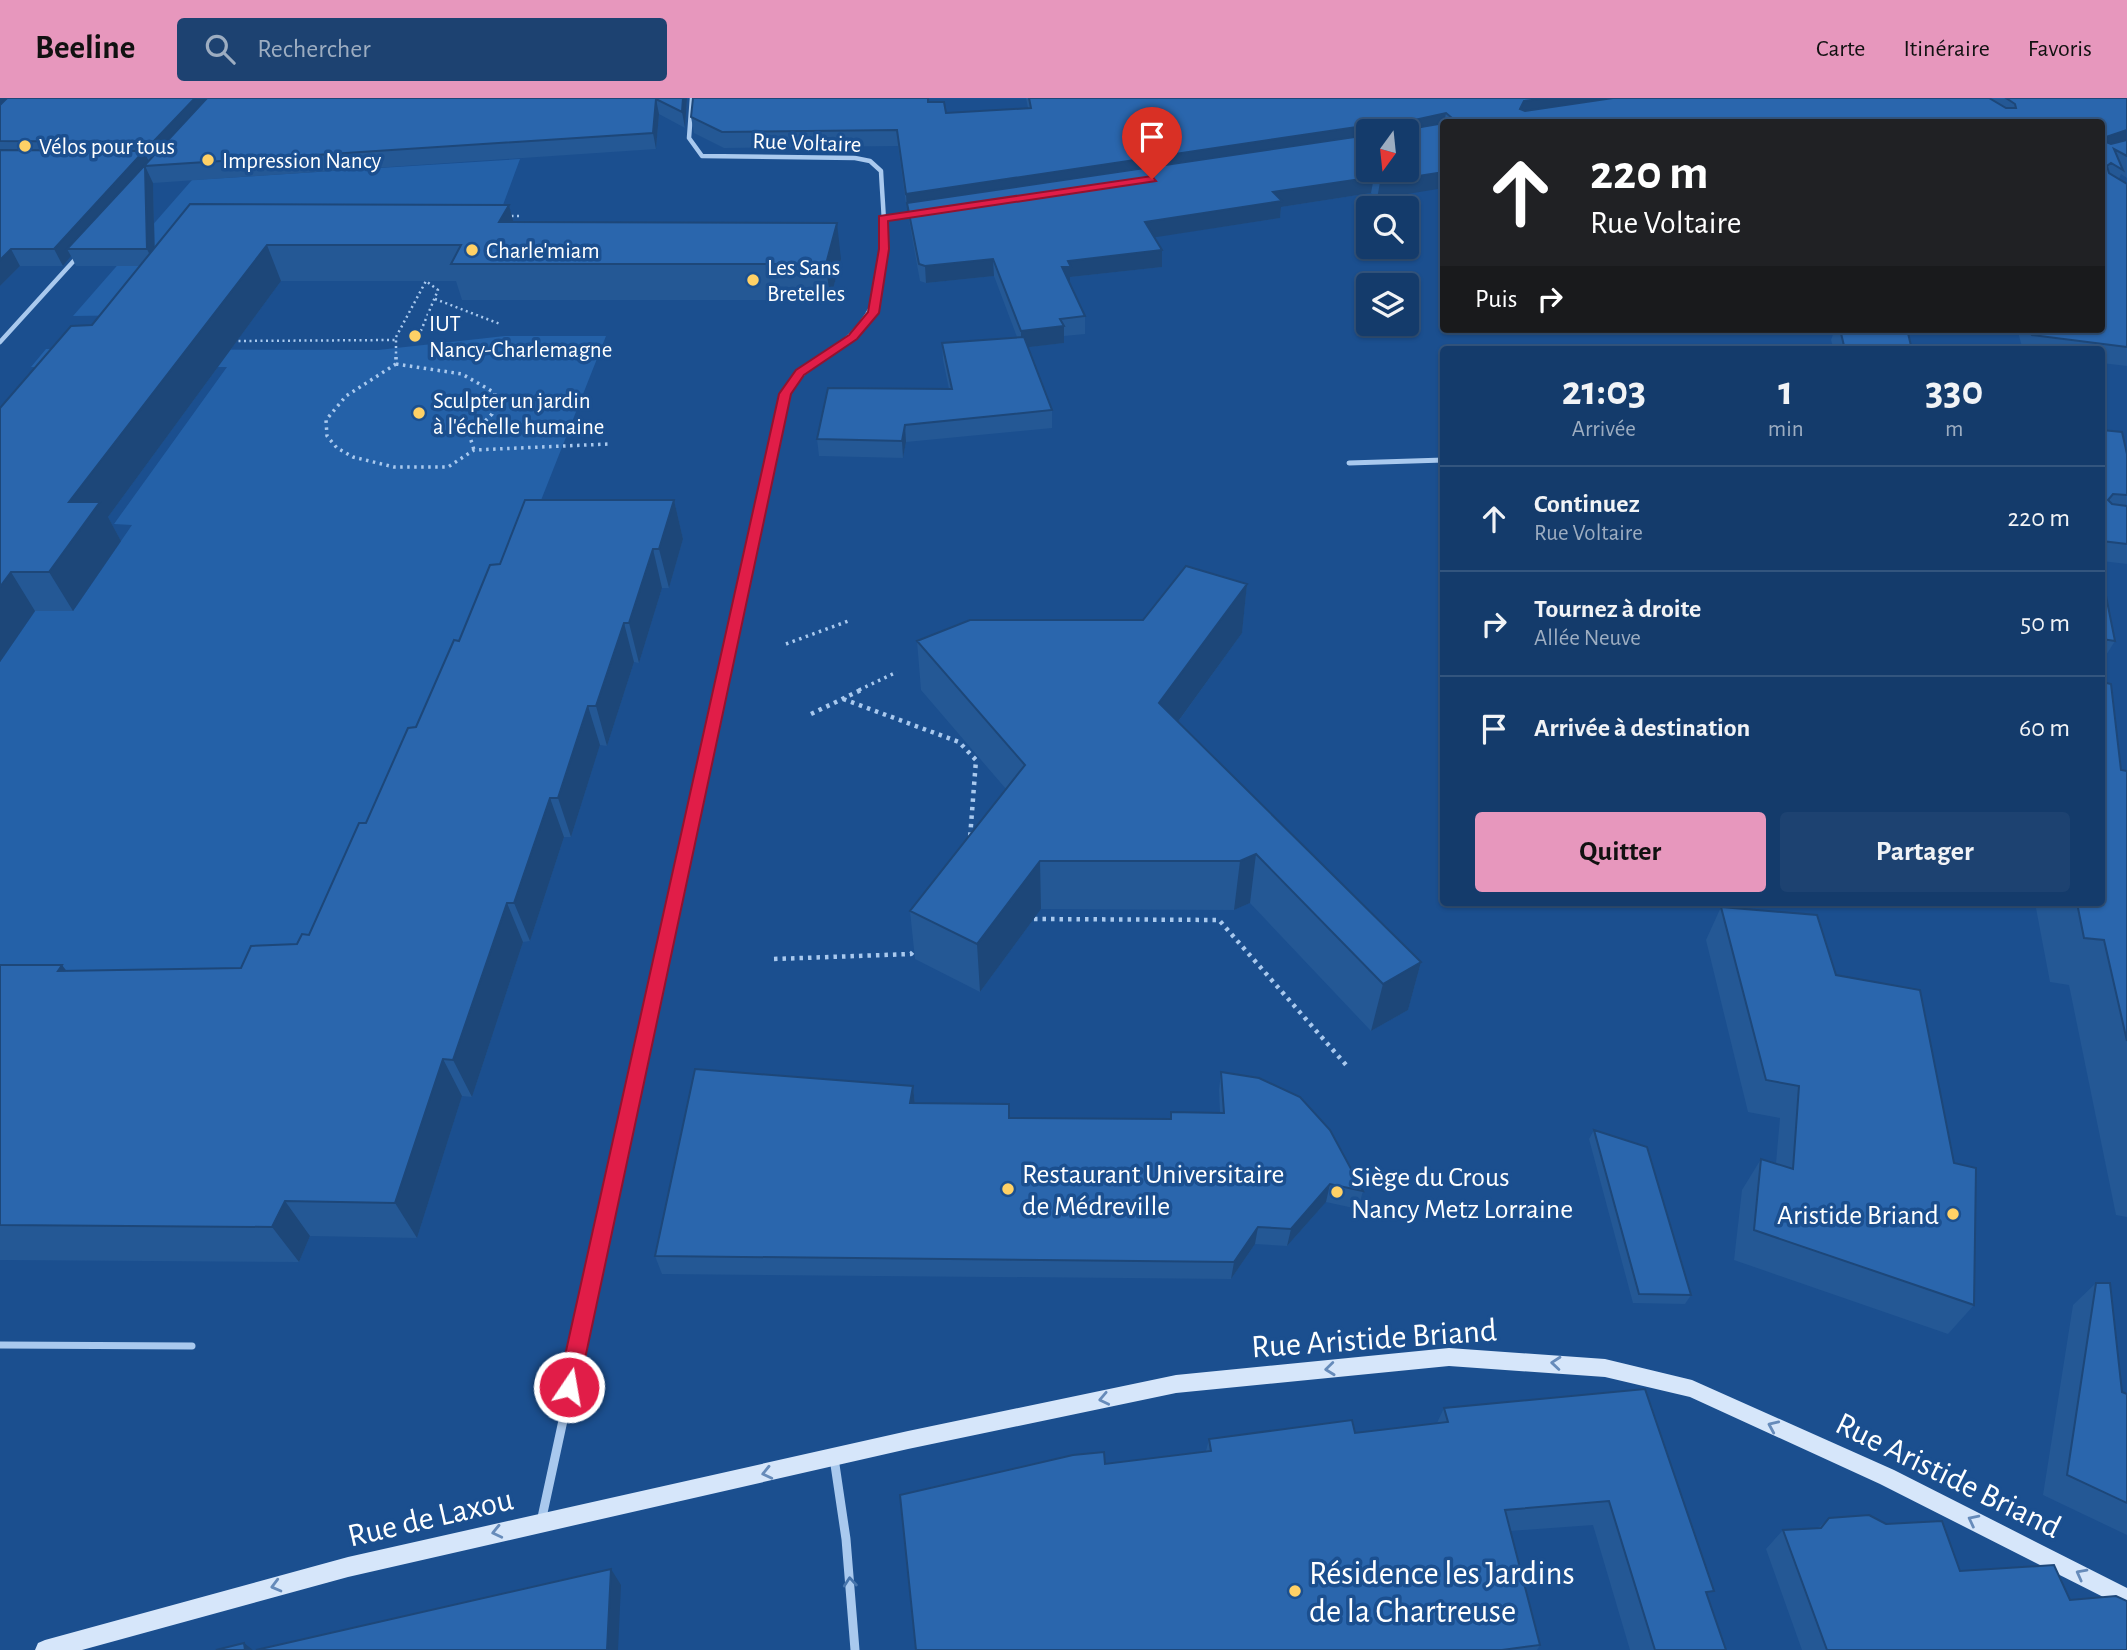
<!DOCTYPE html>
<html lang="fr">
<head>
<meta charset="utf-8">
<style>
	body { margin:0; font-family:"Alegreya Sans",sans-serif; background:#1d4271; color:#f1f3f6; height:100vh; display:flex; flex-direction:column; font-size:26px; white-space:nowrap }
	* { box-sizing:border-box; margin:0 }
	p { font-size:23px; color:#9dadc1 }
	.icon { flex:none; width:38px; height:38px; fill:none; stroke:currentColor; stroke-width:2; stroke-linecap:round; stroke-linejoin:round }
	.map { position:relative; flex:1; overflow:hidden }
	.panel { position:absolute; left:1440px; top:248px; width:665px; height:560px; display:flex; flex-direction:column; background:#143b6b; border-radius:7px; box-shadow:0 2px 5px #0004,0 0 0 2px #33557e }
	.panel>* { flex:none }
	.banner { position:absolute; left:1440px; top:21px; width:665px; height:214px; border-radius:7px; box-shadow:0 2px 5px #0004,0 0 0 2px #33557e; background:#202124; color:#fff; overflow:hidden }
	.needle { width:46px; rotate:195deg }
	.fabs { position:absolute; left:1356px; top:21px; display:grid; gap:14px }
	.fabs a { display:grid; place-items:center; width:63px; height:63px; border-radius:7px; background:#143b6b; box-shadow:0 2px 5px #0004,0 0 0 2px #33557e; font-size:35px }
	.pin { position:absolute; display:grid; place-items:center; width:60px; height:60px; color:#fff; margin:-72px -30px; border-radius:50% 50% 50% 0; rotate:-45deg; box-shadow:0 0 7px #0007 }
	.pin .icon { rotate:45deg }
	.me { position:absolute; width:77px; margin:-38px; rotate:12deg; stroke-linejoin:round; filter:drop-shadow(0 0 5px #0008) }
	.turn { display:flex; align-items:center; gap:24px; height:147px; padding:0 35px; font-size:32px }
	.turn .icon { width:91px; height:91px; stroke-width:2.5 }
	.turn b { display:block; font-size:49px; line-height:60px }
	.then { display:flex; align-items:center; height:66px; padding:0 35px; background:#0003; gap:14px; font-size:26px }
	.eta { display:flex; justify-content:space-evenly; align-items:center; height:119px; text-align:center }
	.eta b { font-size:42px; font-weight:700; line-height:49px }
	.primary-button { display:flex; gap:14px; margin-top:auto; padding:14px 35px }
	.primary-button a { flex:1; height:80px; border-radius:7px; background:#e797bd; color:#111; font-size:28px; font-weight:700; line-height:80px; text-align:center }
	.primary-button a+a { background:#1d4271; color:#f1f3f6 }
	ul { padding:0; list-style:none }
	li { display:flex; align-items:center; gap:21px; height:105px; padding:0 35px; border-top:2px solid #33557e }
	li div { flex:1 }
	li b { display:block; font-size:26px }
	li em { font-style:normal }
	header { display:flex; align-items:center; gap:42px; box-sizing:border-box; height:98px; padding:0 35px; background:#e797bd; color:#111 }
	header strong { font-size:33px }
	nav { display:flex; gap:38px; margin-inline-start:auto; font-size:24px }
	.search { width:490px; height:63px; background:#1d4271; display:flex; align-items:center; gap:18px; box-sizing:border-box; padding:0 24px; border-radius:7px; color:#9dadc1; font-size:26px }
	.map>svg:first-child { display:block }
	.green { fill:#2461a8 }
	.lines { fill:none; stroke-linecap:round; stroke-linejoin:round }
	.path-far2 { stroke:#a9c9ee; stroke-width:2.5; stroke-dasharray:2 3.5; stroke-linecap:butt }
	.path-far1 { stroke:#a9c9ee; stroke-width:3.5; stroke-dasharray:2.5 4.5; stroke-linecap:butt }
	.path { stroke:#a9c9ee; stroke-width:4.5; stroke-dasharray:3.5 5; stroke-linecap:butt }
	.service { stroke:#a9c9ee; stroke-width:7 }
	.minor-far3 { stroke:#a9c9ee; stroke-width:4.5 }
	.minor-far2 { stroke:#a9c9ee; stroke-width:5 }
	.minor-far1 { stroke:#a9c9ee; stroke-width:7 }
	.minor { stroke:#a9c9ee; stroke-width:9 }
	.secondary { fill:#d6e6fa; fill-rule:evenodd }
	.wall { fill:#245895; fill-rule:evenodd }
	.shaded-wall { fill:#1d4779 }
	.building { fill:#2a66ad; stroke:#1d4779; stroke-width:2 }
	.oneway { stroke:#668bba }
	.oneway2 { stroke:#4674ac }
	.route { fill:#e11d48; stroke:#92132f; stroke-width:2 }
	.poi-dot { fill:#ffd166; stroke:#1b4f8f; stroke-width:2.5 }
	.labels { text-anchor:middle; stroke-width:7; stroke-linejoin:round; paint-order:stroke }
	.far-street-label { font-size:23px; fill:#fff; stroke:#1b4f8f }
	.far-poi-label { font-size:23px; fill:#fff; stroke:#1b4f8f; text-anchor:start }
	.poi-label { font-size:28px; fill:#fff; stroke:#1b4f8f; text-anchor:start }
	.near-street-label { font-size:33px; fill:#fff; stroke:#1b4f8f }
	.near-poi-label { font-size:33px; fill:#fff; stroke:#1b4f8f; text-anchor:start }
</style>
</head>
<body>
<header>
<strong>Beeline</strong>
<div class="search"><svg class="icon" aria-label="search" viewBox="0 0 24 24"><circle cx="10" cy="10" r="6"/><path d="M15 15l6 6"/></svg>Rechercher</div>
<nav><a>Carte</a><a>Itinéraire</a><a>Favoris</a></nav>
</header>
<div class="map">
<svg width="2127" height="1552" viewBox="0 0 2127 1552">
	<rect width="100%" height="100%" fill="#1b4f8f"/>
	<path class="green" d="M 520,61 L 493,134 L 310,142 L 146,217 L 73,218 L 192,82 Z
		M 505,238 L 606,238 L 532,425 L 331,875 L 0,905 L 0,564 L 35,513 L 73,513 L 132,427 L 114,426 L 227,269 L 31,269 L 46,251 L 378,252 Z"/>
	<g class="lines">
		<path class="path-far2" d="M 506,118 L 519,118
			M 435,201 L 500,226
			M 233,243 L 396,242
			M 396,261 L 396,239 L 426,183 L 438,192 L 420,235"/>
		<path class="path-far1" d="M 396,259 L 396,266 L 346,298 L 326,322 L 327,338 L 337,350 L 353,359 L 394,369 L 448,369 L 474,352 L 608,346
			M 396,266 L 462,276 L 495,295 L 492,316 L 470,339 L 474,352
			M 786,546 L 851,522
			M 859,592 L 897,574"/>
		<path class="path" d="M 843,601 L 959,644 L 976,662 L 970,740
			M 811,616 L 863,591
			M 1034,821 L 1219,822 L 1347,968
			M 774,861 L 911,856 L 918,848"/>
		<path class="service" d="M 0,1247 L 192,1248"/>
		<path class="minor-far3" d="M 692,0 L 689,40 L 702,58 L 855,60 L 870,63 L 881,73 C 885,155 899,210 821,261
			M 883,121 L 918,117
			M 0,244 L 80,156"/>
		<path class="minor-far2" d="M 1349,365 L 1444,362
			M 721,592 L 785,296 L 797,280 L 824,259"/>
		<path class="minor-far1" d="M 630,1015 L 721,591"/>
		<path class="minor" d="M 834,1360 L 846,1441 L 855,1552
			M 541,1424 L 630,1013"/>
		<path class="secondary" d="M 1449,1250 L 1605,1261 L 1692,1282 L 1894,1372 L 2127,1490 L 2127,1511 L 1880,1386 L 1690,1299 L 1605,1279 L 1449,1268 L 1176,1295 L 908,1351 L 348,1479 L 82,1552 L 35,1552 L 38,1545 L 45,1542 L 348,1459 L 908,1333 L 1176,1277 Z"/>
	</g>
	<path class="wall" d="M 0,0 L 687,0 L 685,30 L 659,16 L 656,51 L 153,85 L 155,150 L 509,107 L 513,124 L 841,161 L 830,202 L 462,202 L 456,183 L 281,183 L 108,419 L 121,443 L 73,513 L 35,513 L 0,564 L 0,310 L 92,227 L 140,168 L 76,168 L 71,158 L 63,168 L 20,168 L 0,188 Z
		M 929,0 L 929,4 L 946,15 L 1028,10 L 1026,0 L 2127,0 L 2127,80 L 2121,76 L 2119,81 L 2127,86 L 2127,268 L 2102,265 L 2102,252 L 2023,252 L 2017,231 L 2102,231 L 2102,24 L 1444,24 L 1377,101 L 1371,95 L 1281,109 L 1280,120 L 1154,139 L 1162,169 L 1070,179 L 1070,186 L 1085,218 L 1085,236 L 1064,238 L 1064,245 L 1028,249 L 1052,312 L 1052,330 L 906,344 L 903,360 L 819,358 L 817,341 L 949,291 L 943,262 L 942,245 L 1017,239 L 994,178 L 926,185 L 920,183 L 909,122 L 908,112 L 907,113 L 898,48 L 724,50 L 694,35 L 691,19 ZM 1368,33 L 1407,33 L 1368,72 Z
		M 1835,231 L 1907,231 L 1912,252 L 1834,252 L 1831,242 Z
		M 2102,332 L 2127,356 L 2127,466 L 2102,463 Z
		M 674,402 L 683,441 L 669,490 L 662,490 L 639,565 L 634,564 L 607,648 L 600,647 L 571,739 L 564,739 L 530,843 L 523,844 L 472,999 L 462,998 L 417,1140 L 310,1138 L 299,1164 L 0,1162 L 0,867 L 66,873 L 241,870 L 297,846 L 309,837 L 459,543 L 500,466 Z
		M 2102,478 L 2115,543 L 2103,562 L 2102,562 Z
		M 1247,486 L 1242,535 L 1178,624 L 1421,864 L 1408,912 L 1371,933 L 1250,805 L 1234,812 L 1041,811 L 980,894 L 915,861 L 910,813 L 1006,691 L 921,592 L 917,543 L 1143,522 Z
		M 2121,672 L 2127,673 L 2127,1119 L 2116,1117 L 2069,887 L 2050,884 L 2035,805 L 2102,805 Z
		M 1721,809 L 1836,877 L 1974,1207 L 1948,1236 L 1734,1162 L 1742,1092 L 1761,1061 L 1776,1065 L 1780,1020 L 1748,1014 L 1706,842 Z
		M 1221,974 L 1363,1093 L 1358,1111 L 1326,1104 L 1287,1148 L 1255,1146 L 1231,1181 L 662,1176 L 655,1158 L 913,988 L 915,1005 L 1009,1020 L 1170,1021 L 1171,1014 L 1220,1015 L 1219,992 Z
		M 1594,1032 L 1691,1197 L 1685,1206 L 1633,1205 L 1589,1041 Z
		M 2096,1185 L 2122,1294 L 2127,1296 L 2127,1437 L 2043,1397 L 2073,1207 Z
		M 1645,1291 L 1708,1499 L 1726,1552 L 1630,1552 L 1593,1427 L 1510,1433 L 1540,1547 L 1537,1552 L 916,1552 L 1105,1366 L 1206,1353 L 1209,1341 L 1355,1335 L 1437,1325 L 1444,1310 Z
		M 1829,1420 L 1960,1473 L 2070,1502 L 2127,1552 L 1802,1552 L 1766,1451 L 1783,1432 L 1818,1430 Z"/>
	<path class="shaded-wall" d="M 0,0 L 18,0 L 0,19 Z
		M 195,0 L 216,0 L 160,60 L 153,44 Z
		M 683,0 L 687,0 L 685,30 L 682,14 Z
		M 1547,0 L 1649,0 L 1520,19 L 1520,11 L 1524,3 Z
		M 656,1 L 659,16 L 656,51 L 653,35 Z
		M 1446,15 L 1443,31 L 1404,33 L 1405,24 Z
		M 1370,27 L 1367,43 L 907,105 L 908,112 L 907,113 L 906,96 Z
		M 2127,32 L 2127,44 L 2102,54 L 2106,39 Z
		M 144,53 L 151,68 L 145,68 L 153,85 L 155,168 L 147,151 L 67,151 L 71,158 L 63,168 L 54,151 Z
		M 1444,74 L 1444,90 L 1377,101 L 1380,84 Z
		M 1374,79 L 1371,95 L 1281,109 L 1280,120 L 1144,141 L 1145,124 L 1273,94 Z
		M 509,107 L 518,142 L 499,124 Z
		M 837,125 L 841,161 L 830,202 L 826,166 Z
		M 267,147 L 281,183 L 108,419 L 121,443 L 73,513 L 49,474 L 69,404 Z
		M 11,151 L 20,168 L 0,188 L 0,162 Z
		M 1162,152 L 1162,169 L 1070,179 L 1070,186 L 1062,187 L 1062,169 L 1068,163 Z
		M 993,161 L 994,178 L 926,185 L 925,168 Z
		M 1064,228 L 1064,245 L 1021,250 L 1021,233 Z
		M 905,327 L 906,344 L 903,360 L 902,343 Z
		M 674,402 L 683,441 L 669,490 L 659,451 Z
		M 653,451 L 662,490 L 639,565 L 629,525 Z
		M 11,474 L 35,513 L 0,564 L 0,489 Z
		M 1247,486 L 1242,535 L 1156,654 L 1159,605 Z
		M 624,525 L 634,564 L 607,648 L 596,608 Z
		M 588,608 L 600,647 L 571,739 L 558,700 Z
		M 550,700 L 564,739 L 530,843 L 514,805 Z
		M 1256,756 L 1250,805 L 1234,812 L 1240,763 Z
		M 1040,763 L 1041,811 L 980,894 L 977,846 Z
		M 507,805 L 523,844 L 472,999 L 453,962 Z
		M 1421,864 L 1408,912 L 1371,933 L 1383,886 Z
		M 62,867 L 91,905 L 58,873 Z
		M 443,961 L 462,998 L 417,1140 L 395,1105 Z
		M 913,988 L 915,1007 L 910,1005 Z
		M 1330,1086 L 1326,1104 L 1287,1148 L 1291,1131 Z
		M 285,1103 L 310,1138 L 299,1164 L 272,1129 Z
		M 1258,1129 L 1255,1146 L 1231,1181 L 1234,1164 Z
		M 611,1471 L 621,1487 L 618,1552 L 607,1552 Z
		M 244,1545 L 253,1552 L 245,1552 Z"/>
	<path class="building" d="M 7,0 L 195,0 L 153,44 L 0,43 L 0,7 Z
		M 207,0 L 683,0 L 682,14 L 656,1 L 653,35 L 145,68 L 147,151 L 67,151 Z
		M 693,0 L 928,0 L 928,4 L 944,4 L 946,15 L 1031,10 L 1029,0 L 1547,0 L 1524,3 L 1520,11 L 1525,13 L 1613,0 L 1989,0 L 2006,10 L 2016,10 L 2015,6 L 2006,0 L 2127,0 L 2127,32 L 2106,39 L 2106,44 L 2111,46 L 2127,42 L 2127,58 L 2114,51 L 2123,72 L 2111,65 L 2107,68 L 2109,75 L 2127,86 L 2127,249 L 2032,237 L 2030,231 L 2102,231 L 2102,24 L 1448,24 L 1452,20 L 1446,15 L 1405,24 L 1405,28 L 1410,31 L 1444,25 L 1444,74 L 1380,84 L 1374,79 L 1273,94 L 1282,103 L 1145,124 L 1162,152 L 1068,163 L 1071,169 L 1062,169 L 1085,218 L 1060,221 L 1064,228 L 1021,233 L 993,161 L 925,168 L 919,166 L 907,105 L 1368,37 L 1368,72 L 1407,72 L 1407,33 L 1373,33 L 1374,30 L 1370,27 L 906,96 L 897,32 L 722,34 L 691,19 Z
		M 0,52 L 144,53 L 54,151 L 11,151 L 0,162 Z
		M 190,106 L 509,107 L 499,124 L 837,125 L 826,166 L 451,166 L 461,147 L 267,147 L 69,404 L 100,404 L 49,474 L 11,474 L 0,489 L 0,310 L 71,228 L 92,227 Z
		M 1840,231 L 1907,231 L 1912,252 L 1845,252 Z
		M 1024,239 L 1052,312 L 905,327 L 902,343 L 817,341 L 828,290 L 952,291 L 942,245 Z
		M 2102,332 L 2122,334 L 2127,356 L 2127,397 L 2113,396 L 2108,402 L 2112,406 L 2127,408 L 2127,446 L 2102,443 Z
		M 525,402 L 674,402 L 659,451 L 653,451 L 629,525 L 624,525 L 596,608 L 588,608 L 558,700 L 550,700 L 514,805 L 507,805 L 453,962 L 443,961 L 395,1105 L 285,1103 L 272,1129 L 0,1127 L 0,867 L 62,867 L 58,873 L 241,870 L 251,848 L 297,846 L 302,836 L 309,837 L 359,725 L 366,725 L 408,630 L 416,629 L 454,542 L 459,543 L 490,467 L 500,466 Z
		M 1186,468 L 1247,486 L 1159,605 L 1421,864 L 1383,886 L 1256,756 L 1240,763 L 1040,763 L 977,846 L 910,813 L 1025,667 L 917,543 L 970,522 L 1143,522 Z
		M 2102,478 L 2115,543 L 2102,541 Z
		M 2102,584 L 2111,586 L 2121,672 L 2127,673 L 2127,943 L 2104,842 L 2084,840 L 2077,805 L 2102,805 Z
		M 1721,809 L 1817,817 L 1836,877 L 1920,892 L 1954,1065 L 1976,1070 L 1974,1207 L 1754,1132 L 1761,1061 L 1793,1071 L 1799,988 L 1766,982 Z
		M 695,971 L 913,988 L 910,1005 L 1009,1006 L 1009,1020 L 1171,1021 L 1171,1014 L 1224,1015 L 1221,974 L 1259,980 L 1300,999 L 1330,1032 L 1363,1093 L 1330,1086 L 1291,1131 L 1258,1129 L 1234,1164 L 655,1158 Z
		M 1594,1032 L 1647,1049 L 1691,1197 L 1639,1196 Z
		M 2096,1185 L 2110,1185 L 2122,1294 L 2127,1296 L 2127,1405 L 2067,1377 Z
		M 1645,1291 L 1714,1493 L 1706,1494 L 1726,1552 L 1655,1552 L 1609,1403 L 1505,1412 L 1540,1547 L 1502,1552 L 916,1552 L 900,1397 L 1073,1357 L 1104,1354 L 1105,1366 L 1211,1353 L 1209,1341 L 1352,1322 L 1355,1335 L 1448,1324 L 1444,1310 Z
		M 1869,1417 L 1886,1426 L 1942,1423 L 1960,1473 L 2054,1467 L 2070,1502 L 2116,1498 L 2127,1503 L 2127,1552 L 1827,1552 L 1783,1432 L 1821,1430 L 1829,1420 Z
		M 611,1471 L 607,1552 L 256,1552 Z
		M 244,1545 L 245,1552 L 216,1552 Z"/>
	<defs><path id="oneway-chevron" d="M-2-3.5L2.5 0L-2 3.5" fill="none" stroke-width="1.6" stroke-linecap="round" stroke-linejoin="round" transform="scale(1.75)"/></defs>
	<g class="oneway">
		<use href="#oneway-chevron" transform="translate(1556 1265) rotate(-175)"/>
		<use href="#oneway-chevron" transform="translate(1330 1271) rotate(174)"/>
		<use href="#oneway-chevron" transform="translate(1104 1301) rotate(168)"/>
		<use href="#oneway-chevron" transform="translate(1773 1328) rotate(-156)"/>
		<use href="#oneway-chevron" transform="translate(767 1375) rotate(167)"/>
		<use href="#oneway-chevron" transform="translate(1973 1422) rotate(-153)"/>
		<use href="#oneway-chevron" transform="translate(497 1434) rotate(167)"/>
		<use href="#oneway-chevron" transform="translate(2081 1476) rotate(-152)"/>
		<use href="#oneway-chevron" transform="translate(276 1488) rotate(165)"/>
	</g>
	<use class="oneway2" href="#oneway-chevron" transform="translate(850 1484) rotate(-95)"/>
	<path class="route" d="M 1152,78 L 1156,83 L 888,123 L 889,151 L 879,215 L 857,241 L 804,277 L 791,296 L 579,1289 L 576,1296 L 569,1299 L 561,1296 L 558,1289 L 779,296 L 796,272 L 849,237 L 868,214 L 879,151 L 879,118 Z"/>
	<g class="poi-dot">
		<circle cx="25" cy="48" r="7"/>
		<circle cx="208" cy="62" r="7"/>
		<circle cx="472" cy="152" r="7"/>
		<circle cx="753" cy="182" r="7"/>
		<circle cx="415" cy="238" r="7"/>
		<circle cx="419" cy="315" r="7"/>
		<circle cx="1008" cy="1091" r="7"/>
		<circle cx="1337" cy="1094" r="7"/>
		<circle cx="1953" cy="1116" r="7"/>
		<circle cx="1295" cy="1493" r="7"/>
	</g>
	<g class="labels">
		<g class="far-street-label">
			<text transform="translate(807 44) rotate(2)" y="8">Rue Voltaire</text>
		</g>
		<g class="far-poi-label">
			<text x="39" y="56">Vélos pour tous</text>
			<text x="222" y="70">Impression Nancy</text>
			<text x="486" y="160">Charle'miam</text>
			<text x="767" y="177">Les Sans<tspan x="767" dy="26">Bretelles</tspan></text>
			<text x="429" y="233">IUT<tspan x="429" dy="26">Nancy-Charlemagne</tspan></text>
			<text x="433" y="310">Sculpter un jardin<tspan x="433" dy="26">à l'échelle humaine</tspan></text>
		</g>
		<g class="poi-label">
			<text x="1022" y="1085">Restaurant Universitaire<tspan x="1022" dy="32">de Médreville</tspan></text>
			<text x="1351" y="1088">Siège du Crous<tspan x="1351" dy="32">Nancy Metz Lorraine</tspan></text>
			<text x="1939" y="1126" text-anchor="end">Aristide Briand</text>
		</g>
		<g class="near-street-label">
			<text transform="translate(1374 1239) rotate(-4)" y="12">Rue Aristide Briand</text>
			<text transform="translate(1949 1376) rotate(26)" y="12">Rue Aristide Briand</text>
			<text transform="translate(430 1418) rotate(-13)" y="12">Rue de Laxou</text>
		</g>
		<g class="near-poi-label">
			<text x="1309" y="1486">Résidence les Jardins<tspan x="1309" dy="38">de la Chartreuse</tspan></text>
		</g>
	</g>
</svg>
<div class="fabs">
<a><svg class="needle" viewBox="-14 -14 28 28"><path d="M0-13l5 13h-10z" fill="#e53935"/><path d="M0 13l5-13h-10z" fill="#9dadc1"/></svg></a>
<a><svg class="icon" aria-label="search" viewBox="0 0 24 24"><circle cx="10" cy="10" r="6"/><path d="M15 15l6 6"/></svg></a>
<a><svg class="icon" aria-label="layers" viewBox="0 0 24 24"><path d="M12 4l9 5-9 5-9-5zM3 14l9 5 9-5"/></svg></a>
</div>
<div class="pin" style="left:1152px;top:81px;background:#d93025"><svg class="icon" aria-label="arrive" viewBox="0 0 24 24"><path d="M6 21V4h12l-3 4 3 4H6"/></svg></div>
<svg class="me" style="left:569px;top:1289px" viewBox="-20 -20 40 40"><circle r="17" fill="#e11d48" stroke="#fff" stroke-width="3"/><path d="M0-11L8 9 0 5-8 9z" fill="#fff"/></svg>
<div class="banner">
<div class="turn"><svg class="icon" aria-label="ahead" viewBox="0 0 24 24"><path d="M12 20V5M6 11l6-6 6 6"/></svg><div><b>220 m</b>Rue Voltaire</div></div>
<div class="then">Puis<svg class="icon" aria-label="right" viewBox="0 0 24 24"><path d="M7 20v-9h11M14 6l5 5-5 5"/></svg></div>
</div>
<section class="panel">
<div class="eta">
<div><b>21:03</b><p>Arrivée</p></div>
<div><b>1</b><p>min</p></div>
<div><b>330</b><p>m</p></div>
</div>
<ul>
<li><svg class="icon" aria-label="ahead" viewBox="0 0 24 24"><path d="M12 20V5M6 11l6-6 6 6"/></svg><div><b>Continuez</b><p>Rue Voltaire</p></div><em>220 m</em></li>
<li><svg class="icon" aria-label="right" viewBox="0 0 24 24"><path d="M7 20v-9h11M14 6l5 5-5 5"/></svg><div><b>Tournez à droite</b><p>Allée Neuve</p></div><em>50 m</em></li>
<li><svg class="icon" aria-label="arrive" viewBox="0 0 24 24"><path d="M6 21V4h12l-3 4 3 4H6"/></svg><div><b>Arrivée à destination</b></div><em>60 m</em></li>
</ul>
<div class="primary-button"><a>Quitter</a><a>Partager</a></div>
</section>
</div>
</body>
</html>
